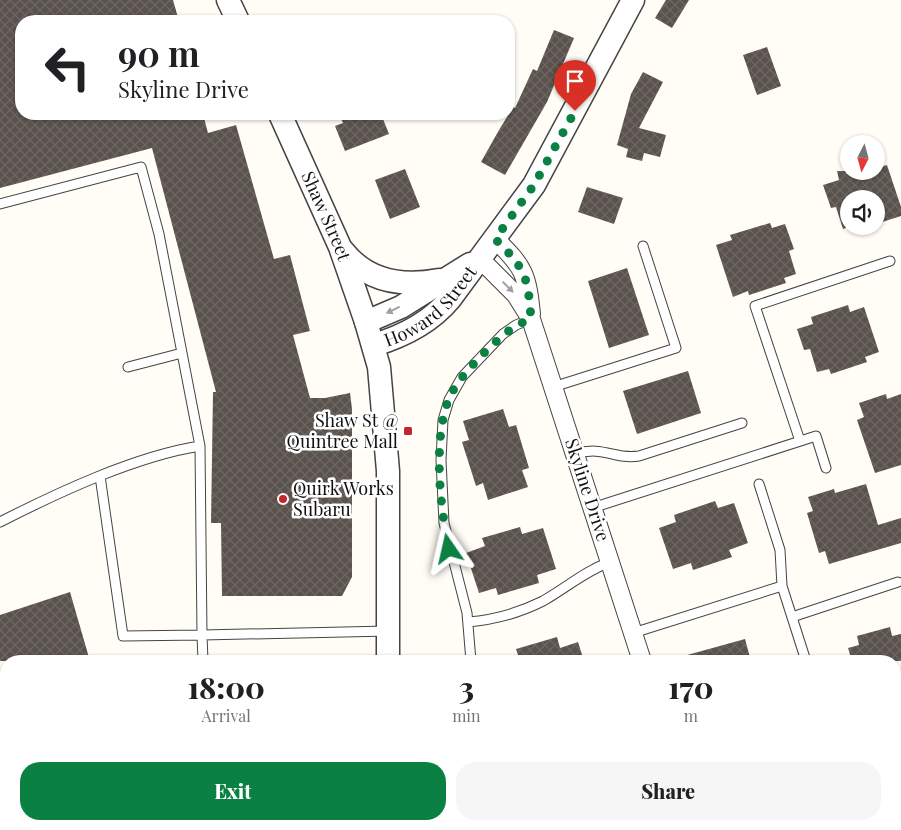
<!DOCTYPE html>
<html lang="en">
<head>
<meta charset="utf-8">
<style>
	body { margin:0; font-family:"Playfair Display",serif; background:#f6f6f6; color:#202124; height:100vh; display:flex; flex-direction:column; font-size:19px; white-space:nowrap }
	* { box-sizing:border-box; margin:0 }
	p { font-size:16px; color:#757577 }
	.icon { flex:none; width:28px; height:28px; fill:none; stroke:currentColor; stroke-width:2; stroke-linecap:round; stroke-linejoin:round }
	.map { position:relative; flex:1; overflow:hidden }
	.details { position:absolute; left:0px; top:655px; width:901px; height:175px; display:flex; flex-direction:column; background:#fff; border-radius:20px 20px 0 0; box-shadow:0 1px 4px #0004 }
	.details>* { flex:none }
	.guide { position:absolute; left:15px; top:15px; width:500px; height:105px; border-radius:20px; box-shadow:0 1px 4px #0004; background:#fff; color:#202124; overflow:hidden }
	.needle { width:32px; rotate:186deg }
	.controls { position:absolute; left:840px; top:135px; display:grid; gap:10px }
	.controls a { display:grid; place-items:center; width:45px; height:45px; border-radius:50%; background:#fff; box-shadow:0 1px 4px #0004; font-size:25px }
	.pin { position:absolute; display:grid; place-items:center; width:42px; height:42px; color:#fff; margin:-51px -21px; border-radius:50% 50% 50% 0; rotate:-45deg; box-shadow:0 0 5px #0007 }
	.pin .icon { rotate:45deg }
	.me { position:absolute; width:55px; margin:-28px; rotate:349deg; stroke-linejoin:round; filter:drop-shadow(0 0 4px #0008) }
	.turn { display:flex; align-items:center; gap:18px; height:105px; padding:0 20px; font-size:22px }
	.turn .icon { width:65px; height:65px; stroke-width:2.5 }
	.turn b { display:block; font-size:35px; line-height:42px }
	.eta { display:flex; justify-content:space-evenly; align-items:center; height:85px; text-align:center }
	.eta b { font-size:30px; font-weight:800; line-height:35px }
	.action { display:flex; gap:10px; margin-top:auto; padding:10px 20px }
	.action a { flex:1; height:58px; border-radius:20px; background:#0b8043; color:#fff; font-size:20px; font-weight:800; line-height:58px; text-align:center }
	.action a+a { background:#f6f6f6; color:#202124 }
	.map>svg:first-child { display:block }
	.building { fill:url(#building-cross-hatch) }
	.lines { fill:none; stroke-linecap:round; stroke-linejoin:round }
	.service-casing { stroke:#444; stroke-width:11 }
	.minor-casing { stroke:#444; stroke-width:20 }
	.tertiary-casing { stroke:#444; stroke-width:25 }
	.service { stroke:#fff; stroke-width:9 }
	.minor { stroke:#fff; stroke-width:18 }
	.tertiary { stroke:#fff; stroke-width:22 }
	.oneway { fill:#a0a0a0 }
	.route { stroke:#0b8043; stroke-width:9; stroke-dasharray:0 16.2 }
	.poi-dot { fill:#c4262e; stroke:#fff; stroke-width:2 }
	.labels { text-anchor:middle; stroke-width:5; stroke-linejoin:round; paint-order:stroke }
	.street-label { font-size:18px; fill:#111; stroke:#fff }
	.poi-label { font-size:18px; fill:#111; stroke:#fff; text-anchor:end }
</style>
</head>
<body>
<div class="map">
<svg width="901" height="830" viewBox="0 0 901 830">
	<defs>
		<pattern id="building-cross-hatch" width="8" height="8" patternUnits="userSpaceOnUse" patternTransform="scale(1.25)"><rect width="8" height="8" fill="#5a524d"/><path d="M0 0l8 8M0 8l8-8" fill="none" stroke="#6d6662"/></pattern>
	</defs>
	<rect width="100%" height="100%" fill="#fffdf5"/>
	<path class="building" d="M 0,0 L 173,0 L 179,21 L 21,21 L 21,114 L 203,114 L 208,133 L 236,125 L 274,259 L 290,255 L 310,331 L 293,335 L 310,398 L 325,398 L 350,393 L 352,409 L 352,577 L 342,596 L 222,596 L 221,523 L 211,523 L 213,392 L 216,392 L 152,148 L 0,188 Z
		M 666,0 L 689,0 L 672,28 L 655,18 Z
		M 554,30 L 574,38 L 547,102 L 505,175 L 481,162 L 499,130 L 513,107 L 515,108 L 533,69 L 537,71 Z
		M 767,47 L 781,86 L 757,95 L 743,55 Z
		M 643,72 L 663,82 L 639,128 L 666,135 L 660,157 L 644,153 L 642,161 L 626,157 L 628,149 L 617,145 L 631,94 Z
		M 339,114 L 381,114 L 389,134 L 345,151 L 335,126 L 343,123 Z
		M 887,165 L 901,207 L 901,216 L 876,224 L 876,199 L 849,199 L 850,226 L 843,229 L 836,207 L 831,208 L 823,185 L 839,180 L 837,171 L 876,171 L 876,168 Z
		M 405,169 L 420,207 L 390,219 L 375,180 Z
		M 587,187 L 623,198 L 614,224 L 578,212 Z
		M 770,223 L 772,228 L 785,224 L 794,249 L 789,251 L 796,274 L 784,278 L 786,283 L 749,295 L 748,291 L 733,297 L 716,245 L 732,240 L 730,235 Z
		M 627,268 L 649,335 L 609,348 L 588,281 Z
		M 848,305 L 850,312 L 864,307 L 879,352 L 865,357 L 867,362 L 831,374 L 829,369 L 817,372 L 810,349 L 804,350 L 797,329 L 813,324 L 811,317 Z
		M 688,371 L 701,413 L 637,434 L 623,391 Z
		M 886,394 L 887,399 L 901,394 L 901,465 L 875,473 L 857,420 L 864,417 L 859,403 Z
		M 503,409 L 509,427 L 516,425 L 529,468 L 522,470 L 528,487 L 488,500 L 483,483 L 476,486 L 462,442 L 469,440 L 463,421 Z
		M 866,484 L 878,525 L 901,518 L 901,543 L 829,564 L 825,551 L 819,553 L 807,513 L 813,511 L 808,497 L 834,489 L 835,493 Z
		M 715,501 L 718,508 L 734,503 L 748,543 L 729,550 L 732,557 L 693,570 L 691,563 L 673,569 L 659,528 L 676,522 L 674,515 Z
		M 520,527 L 522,534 L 543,528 L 556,569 L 537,575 L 539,583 L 498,595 L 496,588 L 479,593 L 466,553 L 485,546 L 482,538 Z
		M 70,592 L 90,661 L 0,661 L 0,615 Z
		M 890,627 L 892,636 L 901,634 L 901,661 L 852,661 L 848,648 L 859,645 L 857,636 Z
		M 557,637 L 560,648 L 578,642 L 584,661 L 520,661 L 516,649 Z
		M 745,639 L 751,661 L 681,661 L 680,657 Z"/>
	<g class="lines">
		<g class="service-casing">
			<path id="service" d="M 0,204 L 141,167 L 159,234 L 200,446
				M 128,367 L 182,353
				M 553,387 L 676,348 L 643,246
				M 800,441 L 755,306 L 890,261
				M 575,454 C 604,445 614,460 639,456 L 742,423
				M 100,476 L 123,636 L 202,635 L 203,661
				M 759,484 L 780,550 L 782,586
				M 592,508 L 816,436 L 826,468
				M 0,522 C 59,492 136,456 200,446 L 202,635 L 389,631
				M 792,617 L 898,582
				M 468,622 C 493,620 521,612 543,601 C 566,588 585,571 610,562
				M 633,633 L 782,586 L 806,661
				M 471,661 L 467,613 L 444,523 L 441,460 L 443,420 L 449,400 L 462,377 L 503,334 L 516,325 L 531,319
				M 895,734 L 901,733
				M 0,782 L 6,779
				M 0,818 L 6,825 L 23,827 L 31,824
				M 568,824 L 569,830
				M 260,830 L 262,824"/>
		</g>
		<g class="minor-casing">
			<path id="minor" d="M 495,239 C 524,267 527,274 531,314
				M 479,258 L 516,295 L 531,319 L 642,661
				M 713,824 L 719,830"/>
		</g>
		<g class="tertiary-casing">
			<g id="tertiary">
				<path d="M 228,0 L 238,21"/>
				<path id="s1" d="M 280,114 L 340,247 L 366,322 L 379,367 L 388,471 L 388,661"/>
				<path d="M 344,252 C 368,282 402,287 439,280"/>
				<path d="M 366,322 L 401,307 L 470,264"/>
				<path id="s2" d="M 374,345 C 404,336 430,323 450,299 L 534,185 L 633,0"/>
				<path d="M 405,824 L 406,830"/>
			</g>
		</g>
		<use href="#service" class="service"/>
		<use href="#minor" class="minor"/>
		<use href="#tertiary" class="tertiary"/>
	</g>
	<defs><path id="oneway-solid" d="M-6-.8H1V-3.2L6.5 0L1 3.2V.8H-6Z" transform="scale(1.25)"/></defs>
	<g class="oneway">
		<use href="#oneway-solid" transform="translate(508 287) rotate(45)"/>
		<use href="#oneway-solid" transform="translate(393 310) rotate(154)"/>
	</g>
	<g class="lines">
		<path class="route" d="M 449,549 C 440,508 433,441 448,401 C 456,381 471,367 485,352 C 500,338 511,326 531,319 C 528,277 526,269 495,239 L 534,185 L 575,111"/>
	</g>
	<g class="poi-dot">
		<rect x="403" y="426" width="10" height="10" rx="2.5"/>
		<circle cx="283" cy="499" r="5"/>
	</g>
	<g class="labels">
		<g class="street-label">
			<text dy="6" stroke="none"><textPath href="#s1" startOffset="112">Shaw Street</textPath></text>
			<text dy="6" stroke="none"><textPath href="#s2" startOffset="70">Howard Street</textPath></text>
			<text transform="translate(587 490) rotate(72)" y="6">Skyline Drive</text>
		</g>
		<g class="poi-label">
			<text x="398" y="427">Shaw St @<tspan x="398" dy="21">Quintree Mall</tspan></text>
			<text x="293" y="495" text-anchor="start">Quirk Works<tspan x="293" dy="21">Subaru</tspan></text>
		</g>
	</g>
</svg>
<div class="controls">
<a><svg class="needle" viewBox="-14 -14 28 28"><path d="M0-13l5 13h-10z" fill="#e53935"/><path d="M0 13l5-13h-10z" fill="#757577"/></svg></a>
<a><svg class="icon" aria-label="sound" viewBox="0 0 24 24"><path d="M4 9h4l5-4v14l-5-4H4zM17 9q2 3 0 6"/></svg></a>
</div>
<div class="pin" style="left:575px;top:111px;background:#d93025"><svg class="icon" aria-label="arrive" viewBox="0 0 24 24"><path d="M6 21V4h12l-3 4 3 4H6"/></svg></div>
<svg class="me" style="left:449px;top:549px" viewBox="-20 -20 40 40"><path d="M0-17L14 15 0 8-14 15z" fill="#0b8043" stroke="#fff" stroke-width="4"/></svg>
<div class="guide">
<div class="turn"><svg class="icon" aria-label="left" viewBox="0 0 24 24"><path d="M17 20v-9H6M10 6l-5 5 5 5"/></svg><div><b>90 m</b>Skyline Drive</div></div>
</div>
<section class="details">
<div class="eta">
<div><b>18:00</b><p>Arrival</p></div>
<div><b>3</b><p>min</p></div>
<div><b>170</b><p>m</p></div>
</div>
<div class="action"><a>Exit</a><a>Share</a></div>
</section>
</div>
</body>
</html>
